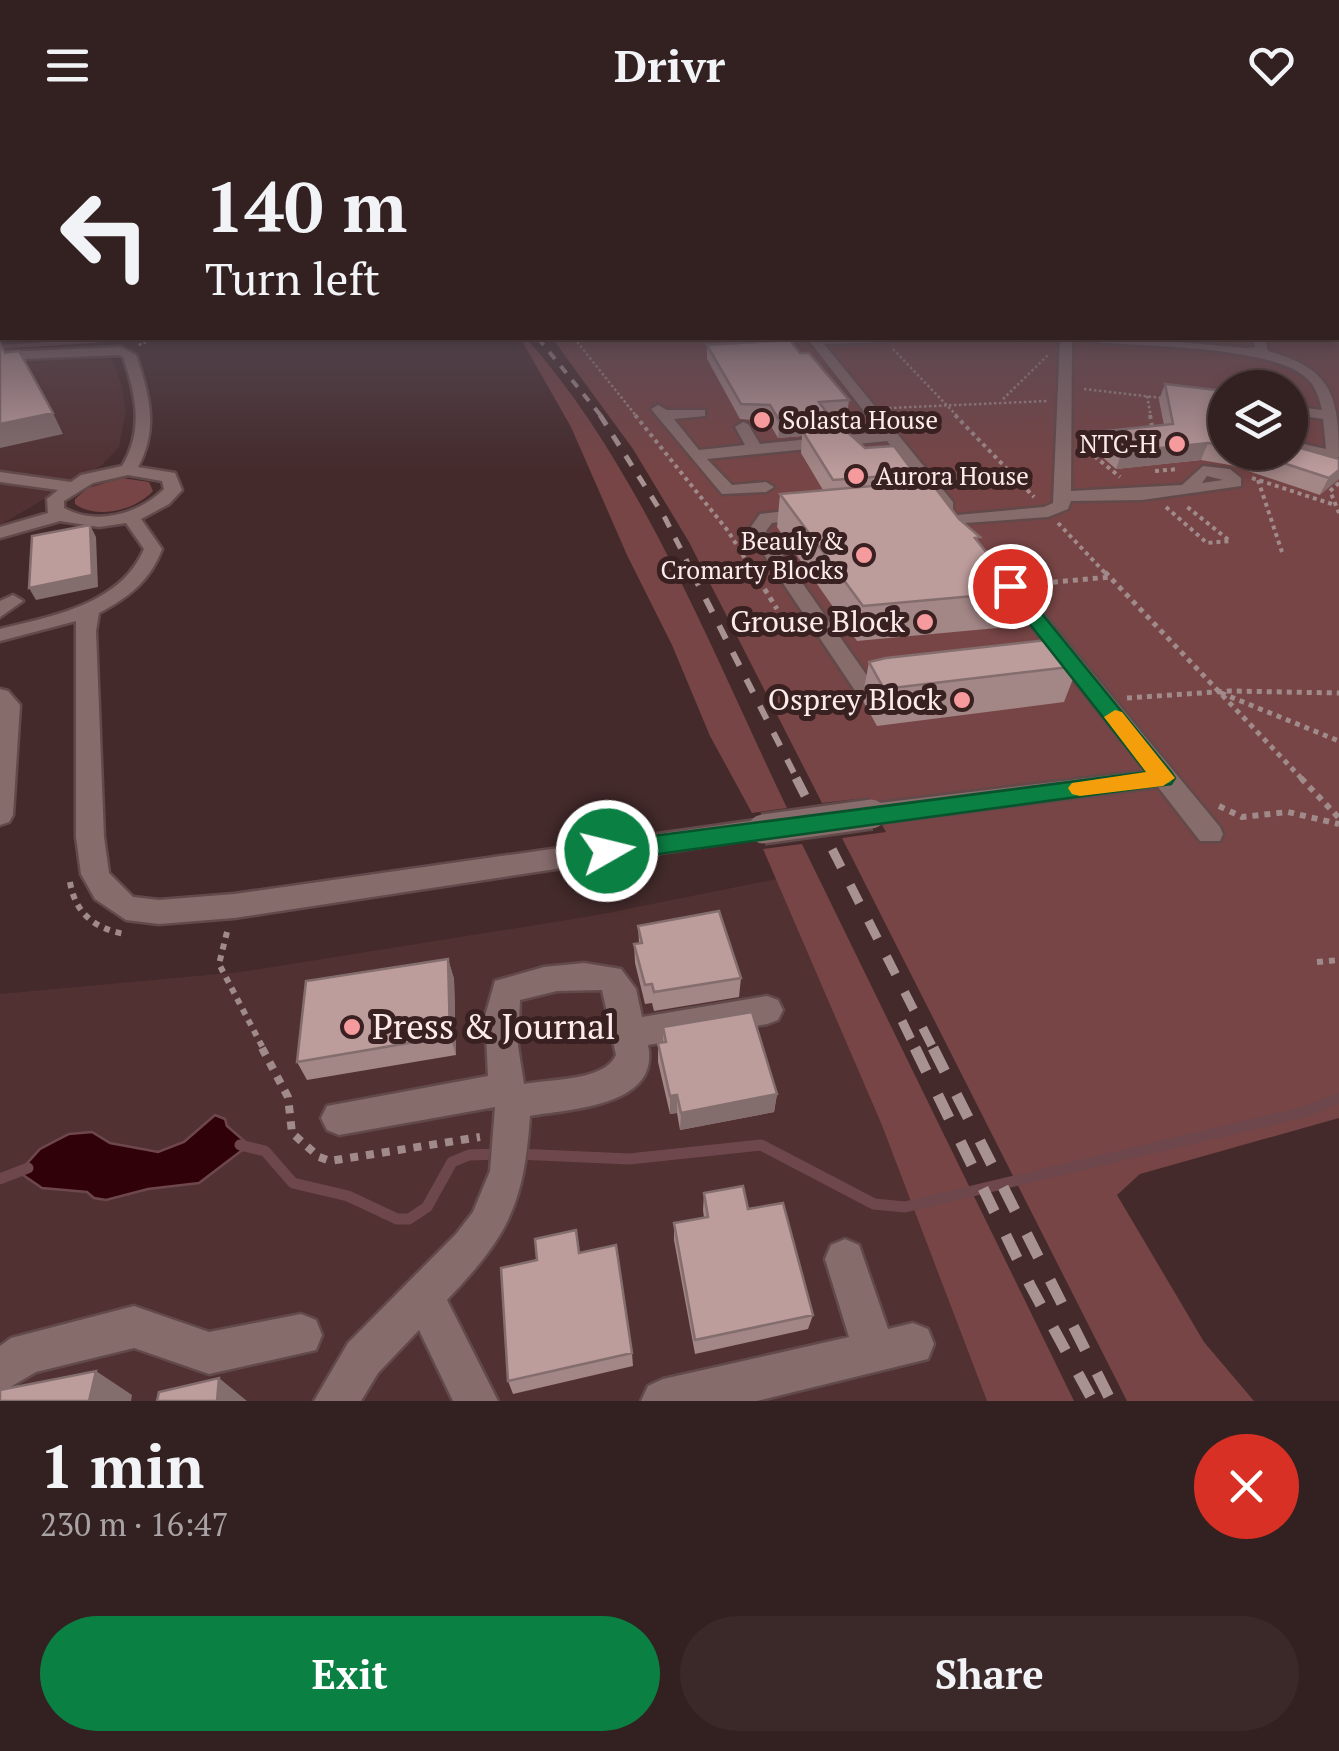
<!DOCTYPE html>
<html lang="en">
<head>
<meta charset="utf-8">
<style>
	body { margin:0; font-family:"PT Serif",serif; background:#3b2829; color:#f1f3f6; height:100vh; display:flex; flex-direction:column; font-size:38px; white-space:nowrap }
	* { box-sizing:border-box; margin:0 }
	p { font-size:32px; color:#a9a3a5 }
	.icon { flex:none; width:55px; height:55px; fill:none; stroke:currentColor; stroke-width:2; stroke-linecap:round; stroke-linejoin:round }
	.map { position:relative; height:1271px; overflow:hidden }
	.sheet { display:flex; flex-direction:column; background:#332020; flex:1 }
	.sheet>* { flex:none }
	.hud { position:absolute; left:0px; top:0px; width:1340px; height:210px; box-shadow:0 5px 15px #0003,0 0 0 2px #4e3e3e; background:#332020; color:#f1f3f6; overflow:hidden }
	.tools { position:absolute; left:1208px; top:240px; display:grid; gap:20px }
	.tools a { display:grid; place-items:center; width:100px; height:100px; border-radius:50%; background:#332020; box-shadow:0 5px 15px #0003,0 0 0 2px #4e3e3e; font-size:50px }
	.pin { position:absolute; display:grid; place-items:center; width:85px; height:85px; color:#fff; margin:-42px; border:5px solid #fff; border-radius:50%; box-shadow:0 2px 10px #0007 }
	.me { position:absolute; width:110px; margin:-55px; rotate:82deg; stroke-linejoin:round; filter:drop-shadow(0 0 8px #0008) }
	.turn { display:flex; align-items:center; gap:35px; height:210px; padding:0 40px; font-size:45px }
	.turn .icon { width:130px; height:130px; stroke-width:2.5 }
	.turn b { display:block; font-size:70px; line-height:85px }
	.round { display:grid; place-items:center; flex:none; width:105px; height:105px; border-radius:52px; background:#3b2829 }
	.head { display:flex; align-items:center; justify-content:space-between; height:170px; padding:0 40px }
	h1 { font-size:60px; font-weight:700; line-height:75px }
	.primary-button { display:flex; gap:20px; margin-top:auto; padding:20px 40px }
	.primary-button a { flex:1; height:115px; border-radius:60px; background:#0b8043; color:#fff; font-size:40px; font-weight:700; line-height:115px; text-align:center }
	.primary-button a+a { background:#3b2829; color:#f1f3f6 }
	header { display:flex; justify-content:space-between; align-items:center; height:130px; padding:0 40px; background:#332020; font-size:45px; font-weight:700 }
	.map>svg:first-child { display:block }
	.built { fill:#523132 }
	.green { fill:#774546; fill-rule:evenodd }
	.water { fill:#300108; stroke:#6e474c; stroke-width:2.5 }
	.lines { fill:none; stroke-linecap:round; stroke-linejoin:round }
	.stream-far1 { stroke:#6e474c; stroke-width:4 }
	.stream { stroke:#6e474c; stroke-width:11 }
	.minor-casing { stroke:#62494a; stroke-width:5 }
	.path-far4 { stroke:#a08a8a; stroke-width:2.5; stroke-dasharray:2.5 2.5; stroke-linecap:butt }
	.path-far3 { stroke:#a08a8a; stroke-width:4; stroke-dasharray:4 4; stroke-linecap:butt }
	.path-far2 { stroke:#a08a8a; stroke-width:5; stroke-dasharray:5 5; stroke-linecap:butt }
	.path-far1 { stroke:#a08a8a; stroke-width:6; stroke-dasharray:6 6; stroke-linecap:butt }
	.path { stroke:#a08a8a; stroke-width:8; stroke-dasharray:8 8; stroke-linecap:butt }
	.minor { fill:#876c6c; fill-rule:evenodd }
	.rail-far4 { stroke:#a79191; stroke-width:4; stroke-dasharray:9 9; stroke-linecap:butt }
	.rail-far3 { stroke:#a79191; stroke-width:5; stroke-dasharray:12 12; stroke-linecap:butt }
	.rail-far2 { stroke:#a79191; stroke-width:6; stroke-dasharray:15 15; stroke-linecap:butt }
	.rail-far1 { stroke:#a79191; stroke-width:9; stroke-dasharray:20 20; stroke-linecap:butt }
	.rail { stroke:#a79191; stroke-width:11; stroke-dasharray:26 26; stroke-linecap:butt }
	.minor-bridge-casing { stroke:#62494a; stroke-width:34; stroke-linecap:butt }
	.minor-bridge { stroke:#876c6c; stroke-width:29 }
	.wall { fill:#a38686 }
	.shaded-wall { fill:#846d6d }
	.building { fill:#bd9c9c; stroke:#846d6d; stroke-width:2.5 }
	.route { fill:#0b8043; stroke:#07532c; stroke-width:2.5 }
	.slow { fill:#f59e0b }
	.poi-dot { fill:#f59b9d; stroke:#392021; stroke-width:4 }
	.labels { text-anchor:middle; stroke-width:10; stroke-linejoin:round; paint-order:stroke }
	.far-poi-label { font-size:25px; fill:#fdebeb; stroke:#392021; text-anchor:start }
	.poi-label { font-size:30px; fill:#fdebeb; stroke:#392021; text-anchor:end }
	.near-poi-label { font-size:35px; fill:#fdebeb; stroke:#392021; text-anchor:start }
</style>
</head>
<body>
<header><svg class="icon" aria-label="menu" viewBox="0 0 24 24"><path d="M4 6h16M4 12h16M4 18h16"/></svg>Drivr<svg class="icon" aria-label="heart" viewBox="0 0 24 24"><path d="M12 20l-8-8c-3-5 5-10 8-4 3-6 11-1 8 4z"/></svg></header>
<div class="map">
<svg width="1339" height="1271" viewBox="0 0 1339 1271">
	<rect width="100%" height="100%" fill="#442a2b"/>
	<path class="built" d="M 108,218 L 122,256 L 126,280 L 119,317 L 102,335 L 0,395 L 0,222 Z
		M 777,749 L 881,993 L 987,1271 L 0,1271 L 0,864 L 241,842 L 592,786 Z"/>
	<path class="green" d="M 1339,165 L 1339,988 L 1140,1044 L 1117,1065 L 1204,1212 L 1254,1271 L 1127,1271 L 842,708 L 886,702 L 867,668 L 822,673 L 689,412 L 633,319 L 552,208 L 1338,208 ZM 1225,258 L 1290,258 L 1290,322 L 1225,322 Z
		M 527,209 C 641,338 712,522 787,678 L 752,683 L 710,606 L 672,515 L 627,425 L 571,297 L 522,211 Z
		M 122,348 L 149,352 L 153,361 C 136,380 97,390 75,374 L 75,369 L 88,358 Z
		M 802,714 L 1074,1271 L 987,1271 L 881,993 L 763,719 Z"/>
	<path class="water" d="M 215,985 L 225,989 L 227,996 L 249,1015 L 199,1053 L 148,1059 L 106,1070 L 94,1068 L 87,1062 L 42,1058 L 23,1045 L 22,1039 L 40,1019 L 69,1004 L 92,1002 L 110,1013 L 158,1022 L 184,1012 Z"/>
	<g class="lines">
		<path class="stream-far1" d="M 563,208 L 567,212
			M 587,208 L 593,208
			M 0,217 L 138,208"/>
		<path class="stream" d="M 240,1015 L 265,1021 L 293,1053 L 348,1066 L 397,1089 L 409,1089 L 427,1077 L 452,1032 L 469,1025 L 498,1024
			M 517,1024 L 629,1029 L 761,1015 L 874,1074 L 905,1077 L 1304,982 L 1339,968
			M 0,1049 L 28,1038"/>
		<g class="minor-casing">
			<path id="minor" d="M 807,208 L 891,208 L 885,212 L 824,214 L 953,372 L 953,380 L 941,380 L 887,311 L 707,329 L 732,355 L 766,352 L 774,357 L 766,362 L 722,364 L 651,279 L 658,275 L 667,280 L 705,280 L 705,286 L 674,289 L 699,320 L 745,315 L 735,297 L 743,292 L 748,294 L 760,314 L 880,302 Z
				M 1060,208 L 1072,208 L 1071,361 L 1182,355 L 1203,336 L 1230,339 L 1241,348 L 1241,356 L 1142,370 L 1071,371 L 1068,379 L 1048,387 L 951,394 L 951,386 L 957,385 L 1044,377 L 1053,373 ZM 1207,346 L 1223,350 L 1202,353 Z
				M 1089,208 L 1131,208 L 1247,218 L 1255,217 L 1253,208 L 1265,208 L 1268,221 C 1331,239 1339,264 1339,327 L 1316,329 L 1290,321 L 1290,311 L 1326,319 L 1323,289 L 1290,284 L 1290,276 L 1322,280 C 1319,267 1315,254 1304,246 C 1267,216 1146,217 1095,212 Z
				M 121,217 L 136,225 C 149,263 159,299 138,337 L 175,343 L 182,360 L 169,374 L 141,389 L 162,419 C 150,451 129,467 99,483 L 96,501 L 104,707 L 109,743 L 133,767 L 159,770 L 234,764 L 763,689 L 772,692 L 776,699 L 772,706 L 234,788 L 159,794 L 126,790 L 95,769 L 81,744 L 76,707 L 76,491 L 0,511 L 0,499 C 53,486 121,474 144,419 L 126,393 L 99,397 L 60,391 L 0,408 L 0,397 L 48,383 L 47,369 L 58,360 L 0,352 L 0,342 L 71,352 L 81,345 L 122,336 C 144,300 136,265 123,227 L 119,225 L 0,230 L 0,222 ZM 128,345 L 162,351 L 164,359 C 139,384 96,396 64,378 L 64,371 L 93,353 Z
				M 810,378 L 819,383 L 816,387 L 772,393 L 766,401 L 877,560 L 874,565 L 858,565 L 748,401 L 760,384 Z
				M 996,433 L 1003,435 L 1220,697 L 1223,704 L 1220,711 L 1200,711 L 1158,657 L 871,694 L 862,691 L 858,684 L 862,677 L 871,674 L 1146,641 L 989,443 L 989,435 Z
				M 13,465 L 23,471 L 0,487 L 0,471 Z
				M 0,559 L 8,561 L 20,575 L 13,685 L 9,692 L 0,695 Z
				M 584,833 L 621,839 L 636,859 L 642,887 L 767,866 L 778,870 L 783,880 L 778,890 L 767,894 L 648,915 C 661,977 569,979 530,986 C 524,1075 508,1106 447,1170 L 498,1271 L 453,1271 L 419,1200 L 378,1243 L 361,1271 L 314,1271 L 348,1213 L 456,1104 L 473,1082 L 490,1041 L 495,977 L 339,1005 L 327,1000 L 321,988 L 327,976 L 488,946 L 485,886 L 495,851 L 544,837 ZM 602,860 L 616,925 C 605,951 550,949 524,954 L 518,916 L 520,870 L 557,861 Z
				M 845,1109 L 859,1115 L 888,1199 L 913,1193 L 928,1199 L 934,1214 L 928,1229 L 757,1271 L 641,1271 L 648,1256 L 663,1249 L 849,1207 L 825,1129 L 831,1115 Z
				M 134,1176 L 209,1202 L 301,1184 L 316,1190 L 322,1205 L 316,1220 L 209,1244 L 134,1218 L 36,1242 L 0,1263 L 0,1216 L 11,1208 Z"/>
		</g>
		<path class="path-far4" d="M 1338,206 L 1339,212
			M 574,208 L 637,287
			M 139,215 L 155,208
			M 893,219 L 958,287
			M 1084,259 L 1162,268
			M 1147,266 L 1151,287
			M 1003,269 L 1049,224
			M 889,278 L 1047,271"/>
		<path class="path-far3" d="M 635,285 L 728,401 L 755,445
			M 955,285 L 1034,367
			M 1150,285 L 1153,302
			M 1082,316 L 1120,347
			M 1155,341 L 1179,339
			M 1252,348 L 1335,375
			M 1258,350 L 1282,422
			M 1339,353 L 1330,361 L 1339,383
			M 1166,377 L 1207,413 L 1230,411 L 1186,376
			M 1058,393 L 1107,445"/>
		<path class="path-far2" d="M 754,442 L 777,479
			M 1105,442 L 1304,651
			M 1033,454 L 1110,447
			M 1221,563 L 1339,611
			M 1127,568 L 1230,561 L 1339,563"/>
		<path class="path-far1" d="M 1301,648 L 1339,688
			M 1219,676 L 1242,687 L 1288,682 L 1339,694
			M 70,752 C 75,783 95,799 125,804
			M 227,802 L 219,834 L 264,920
			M 1317,832 L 1339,830"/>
		<path class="path" d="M 262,918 L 288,967 L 292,1003 L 319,1027 L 330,1031 L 480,1007"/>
		<use href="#minor" class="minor"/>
		<path class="rail-far4" d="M 538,208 L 602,287"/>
		<path class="rail-far3" d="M 600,285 L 665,388 L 694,445"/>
		<path class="rail-far2" d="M 692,442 L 798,651"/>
		<path class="rail-far1" d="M 796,648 L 934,920
			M 902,891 L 916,920"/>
		<path class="rail" d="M 915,918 L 1030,1155 L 1093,1271
			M 933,918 L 1111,1271"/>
		<g class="minor-bridge-casing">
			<path id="minor-bridge" d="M 763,699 L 871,684"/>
		</g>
		<use href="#minor-bridge" class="minor-bridge"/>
	</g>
	<path class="wall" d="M 707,215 L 800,223 L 849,270 L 847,286 L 830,287 L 829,299 L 915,344 L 914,353 L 979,413 L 1018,462 L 1008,497 L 857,511 L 777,397 L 780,364 L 823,360 L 801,323 L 802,306 L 778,308 L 768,291 L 740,289 L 707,229 Z
		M 1165,254 L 1225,261 L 1225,322 L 1290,322 L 1339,329 L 1320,365 L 1230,335 L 1201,330 L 1116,339 L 1092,318 L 1097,302 L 1164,295 L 1159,270 Z
		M 869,532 L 1078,536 L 1064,572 L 877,596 L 862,569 Z
		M 638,796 L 741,848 L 739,867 L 654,881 L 652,873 L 645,874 L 635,833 L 634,814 L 639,813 Z
		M 448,829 L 454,849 L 456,925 L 307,950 L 297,932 Z
		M 663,897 L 777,964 L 774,982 L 680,1000 L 677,983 L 670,984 L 658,932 L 658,913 L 663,912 Z
		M 704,1063 L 748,1079 L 813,1185 L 808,1199 L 695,1224 L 674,1110 L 674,1093 L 704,1088 L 703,1080 Z
		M 580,1123 L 632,1223 L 633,1236 L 513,1264 L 508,1251 Z"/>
	<path class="shaded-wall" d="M 53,283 L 63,304 L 0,318 L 0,294 Z
		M 830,287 L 829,303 L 803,302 L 802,306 L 778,308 L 780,292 Z
		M 1208,313 L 1201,330 L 1116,339 L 1122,322 Z
		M 1339,340 L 1339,349 L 1320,365 L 1329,348 Z
		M 90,395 L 96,407 L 98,457 L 36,470 L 29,458 Z
		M 448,829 L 454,849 L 456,925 L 450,906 Z
		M 777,964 L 774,982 L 680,1000 L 681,983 Z
		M 677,965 L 677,983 L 670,984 L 670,966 Z
		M 96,1241 L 132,1265 L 131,1271 L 89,1271 Z
		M 219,1248 L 247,1271 L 217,1271 Z"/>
	<path class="building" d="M 790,210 L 800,223 L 809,223 L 849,270 L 819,272 L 830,287 L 780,292 L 770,275 L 741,274 L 707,215 Z
		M 0,214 L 5,223 L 19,221 L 53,283 L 0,294 Z
		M 1165,254 L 1225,261 L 1225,316 L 1208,313 L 1122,322 L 1097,302 L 1173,294 Z
		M 843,298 L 865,318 L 894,316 L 915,344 L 833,350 L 803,302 Z
		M 1290,315 L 1339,329 L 1339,340 L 1329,348 L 1250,322 L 1290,322 Z
		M 930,351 L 959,389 L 980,407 L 975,408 L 1018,462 L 863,476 L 780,364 Z
		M 90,395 L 92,445 L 29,458 L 32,406 Z
		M 1055,509 L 1078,536 L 884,559 L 869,532 L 886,528 Z
		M 719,781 L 741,848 L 654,862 L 652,854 L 645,855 L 634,814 L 642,813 L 638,796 Z
		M 448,829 L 450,906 L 297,932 L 306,851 Z
		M 752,882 L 777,964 L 681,983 L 677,965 L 670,966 L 658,913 L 666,912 L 663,897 Z
		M 743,1056 L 748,1079 L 783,1073 L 813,1185 L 695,1210 L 674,1093 L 708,1087 L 704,1063 Z
		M 576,1100 L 579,1123 L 616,1115 L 632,1223 L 508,1251 L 501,1138 L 537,1130 L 535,1109 Z
		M 96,1241 L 89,1271 L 0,1271 L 0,1260 Z
		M 219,1248 L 217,1271 L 157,1271 L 159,1262 Z"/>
	<linearGradient id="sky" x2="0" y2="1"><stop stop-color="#251718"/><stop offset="0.48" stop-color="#564a55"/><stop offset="1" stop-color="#564a55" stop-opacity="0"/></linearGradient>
	<rect width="1339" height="343" fill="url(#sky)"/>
	<path class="route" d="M 1010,451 L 1016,452 L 1171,642 L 1175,648 L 1171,654 L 607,731 L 598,728 L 594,721 L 598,715 L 607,712 L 1146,642 L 1003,460 L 1003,452 Z"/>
	<path class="slow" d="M 1115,580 L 1122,582 L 1175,648 L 1163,656 L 1080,666 L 1072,664 L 1068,658 L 1072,653 L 1146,642 L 1104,587 Z"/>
	<g class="poi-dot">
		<circle cx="762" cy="290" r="10"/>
		<circle cx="1177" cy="314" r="10"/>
		<circle cx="856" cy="346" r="10"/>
		<circle cx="864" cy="425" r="10"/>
		<circle cx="925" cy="492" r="10"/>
		<circle cx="962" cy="570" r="10"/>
		<circle cx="352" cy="897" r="10"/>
	</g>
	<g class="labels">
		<g class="far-poi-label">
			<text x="782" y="299">Solasta House</text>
			<text x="1157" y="323" text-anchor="end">NTC-H</text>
			<text x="876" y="355">Aurora House</text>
			<text x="844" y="420" text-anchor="end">Beauly &amp;<tspan x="844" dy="29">Cromarty Blocks</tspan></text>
		</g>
		<g class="poi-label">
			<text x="905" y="502">Grouse Block</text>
			<text x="942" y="580">Osprey Block</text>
		</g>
		<g class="near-poi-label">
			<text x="372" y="909">Press &amp; Journal</text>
		</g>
	</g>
</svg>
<div class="tools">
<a><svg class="icon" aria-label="layers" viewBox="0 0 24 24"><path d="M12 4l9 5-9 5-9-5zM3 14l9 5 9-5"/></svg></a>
</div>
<div class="pin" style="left:1010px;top:456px;background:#d93025"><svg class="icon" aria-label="arrive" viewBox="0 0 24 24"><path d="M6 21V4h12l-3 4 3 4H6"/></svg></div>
<svg class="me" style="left:607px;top:721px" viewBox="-20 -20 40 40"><circle r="17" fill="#0b8043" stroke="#fff" stroke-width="3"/><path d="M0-11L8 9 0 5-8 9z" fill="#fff"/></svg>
<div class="hud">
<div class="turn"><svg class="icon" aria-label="left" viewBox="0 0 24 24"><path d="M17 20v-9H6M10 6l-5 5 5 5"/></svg><div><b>140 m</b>Turn left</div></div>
</div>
</div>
<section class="sheet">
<div class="head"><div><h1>1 min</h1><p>230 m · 16:47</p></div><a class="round" style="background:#d93025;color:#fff"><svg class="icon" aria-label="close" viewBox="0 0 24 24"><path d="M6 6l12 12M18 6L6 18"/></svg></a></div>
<div class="primary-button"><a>Exit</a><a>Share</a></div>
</section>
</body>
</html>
